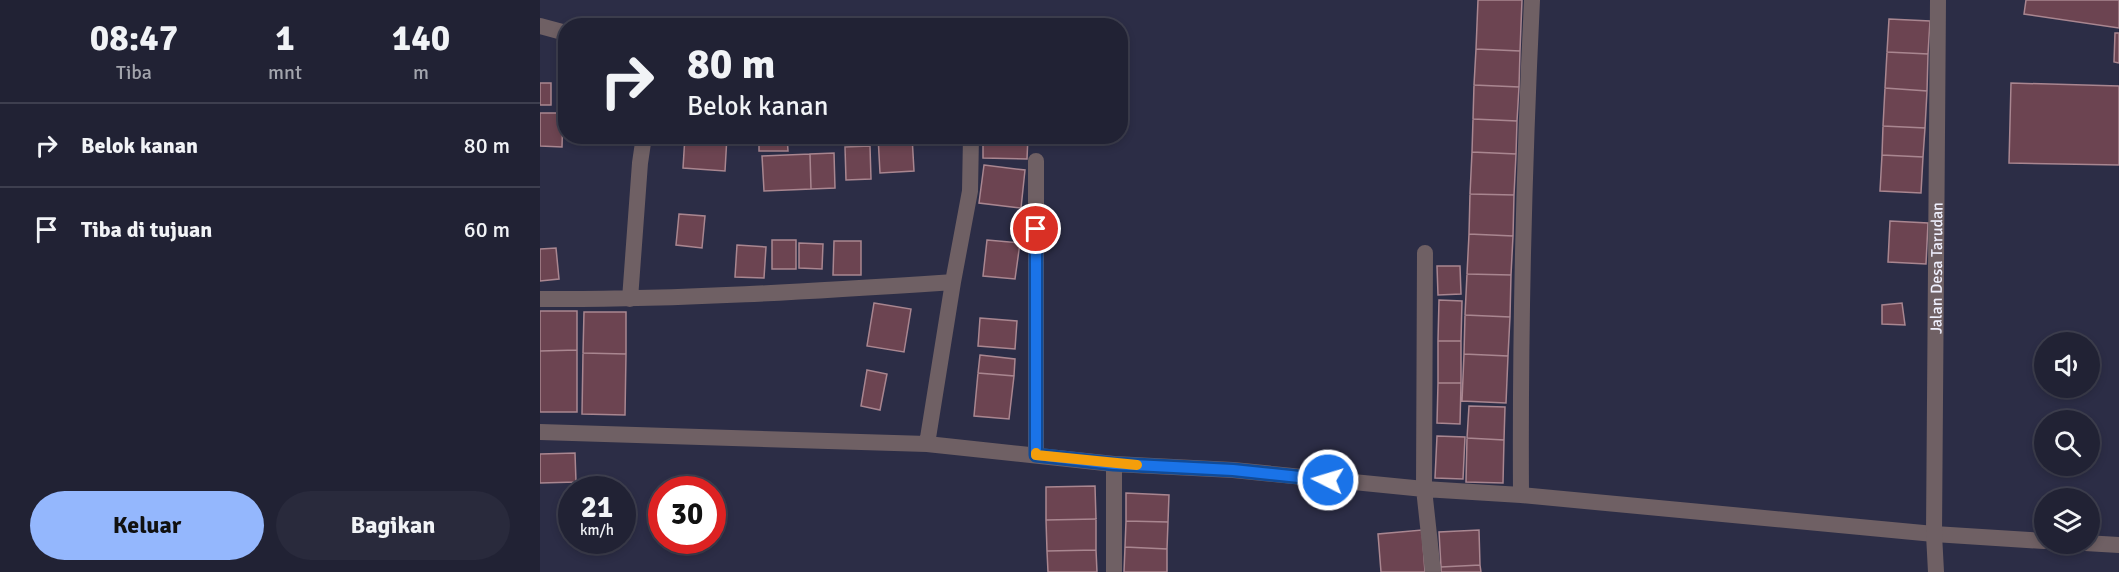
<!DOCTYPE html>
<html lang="id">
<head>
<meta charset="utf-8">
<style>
	body { margin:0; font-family:Signika,sans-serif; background:#292a3c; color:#f1f3f6; height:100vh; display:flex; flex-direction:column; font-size:22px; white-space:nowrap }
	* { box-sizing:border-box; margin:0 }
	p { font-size:20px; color:#a2a4ac }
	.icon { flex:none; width:33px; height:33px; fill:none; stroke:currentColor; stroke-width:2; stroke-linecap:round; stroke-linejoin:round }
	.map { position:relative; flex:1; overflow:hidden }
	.sheet { display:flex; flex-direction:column; background:#212234; width:540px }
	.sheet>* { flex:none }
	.banner { position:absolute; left:18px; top:18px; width:570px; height:126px; border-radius:24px; box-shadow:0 3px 9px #0003,0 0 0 2px #3e3f4f; background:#212234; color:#f1f3f6; overflow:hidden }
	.controls { position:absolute; left:1494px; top:332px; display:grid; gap:12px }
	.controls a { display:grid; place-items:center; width:66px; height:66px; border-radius:50%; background:#212234; box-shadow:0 3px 9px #0003,0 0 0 2px #3e3f4f; font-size:30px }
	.speed { position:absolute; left:18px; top:476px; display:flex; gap:12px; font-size:30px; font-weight:700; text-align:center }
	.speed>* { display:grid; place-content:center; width:78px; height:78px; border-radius:50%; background:#212234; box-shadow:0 3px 9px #0003,0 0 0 2px #3e3f4f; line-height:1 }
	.speed small { font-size:15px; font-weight:400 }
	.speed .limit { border:9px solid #d22; background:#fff; color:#111 }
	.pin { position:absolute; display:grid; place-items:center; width:51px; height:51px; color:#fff; margin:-26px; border:3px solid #fff; border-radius:50%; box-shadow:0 2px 6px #0007 }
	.me { position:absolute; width:66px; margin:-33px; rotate:275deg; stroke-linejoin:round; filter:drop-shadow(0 0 4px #0008) }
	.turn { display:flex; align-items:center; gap:21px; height:126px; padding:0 30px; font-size:27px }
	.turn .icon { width:78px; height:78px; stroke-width:2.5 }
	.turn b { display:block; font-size:42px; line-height:51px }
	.eta { display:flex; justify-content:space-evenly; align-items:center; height:102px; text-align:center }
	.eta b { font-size:36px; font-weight:700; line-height:42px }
	.cta { display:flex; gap:12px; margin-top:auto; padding:12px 30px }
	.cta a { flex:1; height:69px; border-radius:36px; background:#94b7fd; color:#111; font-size:24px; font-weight:700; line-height:69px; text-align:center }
	.cta a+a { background:#292a3c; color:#f1f3f6 }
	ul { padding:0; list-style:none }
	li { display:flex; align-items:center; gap:18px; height:84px; padding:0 30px; border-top:2px solid #3e3f4f }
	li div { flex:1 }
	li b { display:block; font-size:22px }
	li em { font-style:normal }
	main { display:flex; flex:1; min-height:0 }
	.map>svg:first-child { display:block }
	.building { fill:#6c4451; stroke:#a98690; stroke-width:1.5 }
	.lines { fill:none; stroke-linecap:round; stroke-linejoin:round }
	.minor { stroke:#6f6064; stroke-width:16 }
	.tertiary { stroke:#6f6064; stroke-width:16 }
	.route-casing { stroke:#114b97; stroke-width:15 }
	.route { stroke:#1a73e8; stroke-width:10 }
	.slow { stroke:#f59e0b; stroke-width:10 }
	.labels { text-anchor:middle; stroke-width:6; stroke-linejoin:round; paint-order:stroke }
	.street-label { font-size:16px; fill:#eeeffd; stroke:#161722 }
</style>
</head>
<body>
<main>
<section class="sheet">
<div class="eta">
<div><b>08:47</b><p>Tiba</p></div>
<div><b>1</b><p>mnt</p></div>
<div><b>140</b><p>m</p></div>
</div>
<ul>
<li><svg class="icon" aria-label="right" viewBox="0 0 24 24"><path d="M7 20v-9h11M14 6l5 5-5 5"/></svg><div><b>Belok kanan</b></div><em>80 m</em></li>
<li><svg class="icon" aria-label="arrive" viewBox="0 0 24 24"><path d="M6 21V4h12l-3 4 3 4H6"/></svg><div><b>Tiba di tujuan</b></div><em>60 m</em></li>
</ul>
<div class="cta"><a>Keluar</a><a>Bagikan</a></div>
</section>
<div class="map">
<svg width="1579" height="572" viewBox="0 0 1579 572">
	<rect width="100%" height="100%" fill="#2c2d46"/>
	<path class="building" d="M 938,0 L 982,0 L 980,51 L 936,49 Z
		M 1486,0 L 1579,0 L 1579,28 L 1484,14 Z
		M 1349,19 L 1390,21 L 1388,54 L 1347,52 Z
		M 1575,33 L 1579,33 L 1579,63 L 1574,62 Z
		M 936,49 L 980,51 L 979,87 L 934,85 Z
		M 1347,52 L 1388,54 L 1387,91 L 1345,88 Z
		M 0,83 L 11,83 L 11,105 L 0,105 Z
		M 1471,83 L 1579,86 L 1579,165 L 1469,163 Z
		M 934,85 L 979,87 L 977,121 L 933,119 Z
		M 1345,88 L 1387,91 L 1385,128 L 1343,126 Z
		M 0,113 L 23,113 L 22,147 L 0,146 Z
		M 933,119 L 977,121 L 976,154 L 932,152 Z
		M 1343,126 L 1385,128 L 1383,157 L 1342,155 Z
		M 145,136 L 187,136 L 185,171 L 143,168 Z
		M 219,136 L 247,136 L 248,151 L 219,151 Z
		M 338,136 L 372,136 L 374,171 L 340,173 Z
		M 443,136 L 488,136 L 487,159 L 443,158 Z
		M 330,146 L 331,179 L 306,180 L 305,147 Z
		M 932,152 L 976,154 L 974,195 L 930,194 Z
		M 294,153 L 295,188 L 271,189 L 270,154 Z
		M 270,154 L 271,189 L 224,191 L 222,156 Z
		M 1342,155 L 1383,157 L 1381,193 L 1340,191 Z
		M 444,165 L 485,170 L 481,208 L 439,203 Z
		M 930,194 L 974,195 L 973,236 L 929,234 Z
		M 139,214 L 165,216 L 162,248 L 136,245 Z
		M 1350,221 L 1388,223 L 1386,264 L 1348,262 Z
		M 929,234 L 973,236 L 971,275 L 927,274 Z
		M 232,240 L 256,240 L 256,269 L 232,269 Z
		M 447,240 L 480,243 L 475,279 L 443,276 Z
		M 294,241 L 321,241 L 321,275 L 293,275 Z
		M 259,243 L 283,244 L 282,269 L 259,268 Z
		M 197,245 L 226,247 L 224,278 L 195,277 Z
		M 16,248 L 19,279 L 0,281 L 0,249 Z
		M 897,266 L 920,266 L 921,294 L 898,295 Z
		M 927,274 L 971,275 L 970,317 L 925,315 Z
		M 899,300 L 922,301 L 921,341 L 898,341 Z
		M 334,303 L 371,309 L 364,352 L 327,346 Z
		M 1362,303 L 1365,325 L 1342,324 L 1342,305 Z
		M 0,311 L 37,311 L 37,350 L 0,351 Z
		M 44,312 L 86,312 L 86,354 L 43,353 Z
		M 925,315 L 970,317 L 968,356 L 924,354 Z
		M 440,318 L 477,321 L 475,349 L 438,346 Z
		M 898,341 L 921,341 L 921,383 L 898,383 Z
		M 37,350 L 37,412 L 0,412 L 0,351 Z
		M 43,353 L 86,354 L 85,415 L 42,414 Z
		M 924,354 L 968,356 L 966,403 L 922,401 Z
		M 440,355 L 475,359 L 474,376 L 438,373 Z
		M 327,370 L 347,374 L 340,410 L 321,406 Z
		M 438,373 L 474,376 L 469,419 L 434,416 Z
		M 898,383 L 921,383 L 920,424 L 897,423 Z
		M 929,406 L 965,407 L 964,440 L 927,438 Z
		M 897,436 L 925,437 L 923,479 L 895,478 Z
		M 927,438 L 964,440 L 963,483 L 926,482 Z
		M 35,453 L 36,482 L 0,483 L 0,454 Z
		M 555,486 L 556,519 L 506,520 L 506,487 Z
		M 586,493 L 629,495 L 628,522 L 586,521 Z
		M 556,519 L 556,550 L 507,551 L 506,520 Z
		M 586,521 L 628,522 L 627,549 L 585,547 Z
		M 882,530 L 885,572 L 841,572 L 838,534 Z
		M 939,530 L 940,565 L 901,567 L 899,532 Z
		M 585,547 L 627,549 L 627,572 L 584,572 Z
		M 556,550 L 557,572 L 508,572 L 507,551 Z
		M 940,565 L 941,572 L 901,572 L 901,567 Z"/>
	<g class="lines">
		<path class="minor" d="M 0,26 L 26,33
			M 885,253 L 884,489 L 893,572
			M 0,299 C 138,300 275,291 413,282
			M 90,299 L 100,163 L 104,136
			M 0,432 L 387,444 L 574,464 L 693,470 L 884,489 L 981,495 L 1394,534 L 1504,541
			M 387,444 L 413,282 L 430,191 L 431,136
			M 496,455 L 496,161
			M 574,464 L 574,572
			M 981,495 C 980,330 984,165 992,0
			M 1545,543 L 1579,545"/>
		<path class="tertiary" id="s1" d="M 1396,572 L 1394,534 L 1398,0"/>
	</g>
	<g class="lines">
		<g class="route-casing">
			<path id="route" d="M 496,229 L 496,455 L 574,464 L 693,470 L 788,480"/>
		</g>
		<use href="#route" class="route"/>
		<path class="slow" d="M 496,453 L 496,455 L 597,465"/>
	</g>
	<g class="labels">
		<g class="street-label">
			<text dy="6" stroke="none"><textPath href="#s1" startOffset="304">Jalan Desa Tarudan</textPath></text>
		</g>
	</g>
</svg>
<div class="controls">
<a><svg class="icon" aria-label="sound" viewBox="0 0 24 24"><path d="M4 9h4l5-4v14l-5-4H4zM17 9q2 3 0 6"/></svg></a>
<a><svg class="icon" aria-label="search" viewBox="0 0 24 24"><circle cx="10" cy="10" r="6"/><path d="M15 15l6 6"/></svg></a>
<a><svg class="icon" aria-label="layers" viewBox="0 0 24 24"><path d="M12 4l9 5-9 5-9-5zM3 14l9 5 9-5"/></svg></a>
</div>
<div class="speed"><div>21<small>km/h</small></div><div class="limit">30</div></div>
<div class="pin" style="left:496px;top:229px;background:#d93025"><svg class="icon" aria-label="arrive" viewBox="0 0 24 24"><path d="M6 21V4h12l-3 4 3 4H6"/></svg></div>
<svg class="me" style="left:788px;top:480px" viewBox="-20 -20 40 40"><circle r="17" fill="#1a73e8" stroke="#fff" stroke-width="3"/><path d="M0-11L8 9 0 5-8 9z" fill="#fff"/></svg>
<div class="banner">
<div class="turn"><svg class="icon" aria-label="right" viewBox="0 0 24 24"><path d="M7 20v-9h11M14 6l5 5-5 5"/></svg><div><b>80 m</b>Belok kanan</div></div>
</div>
</div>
</main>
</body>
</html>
